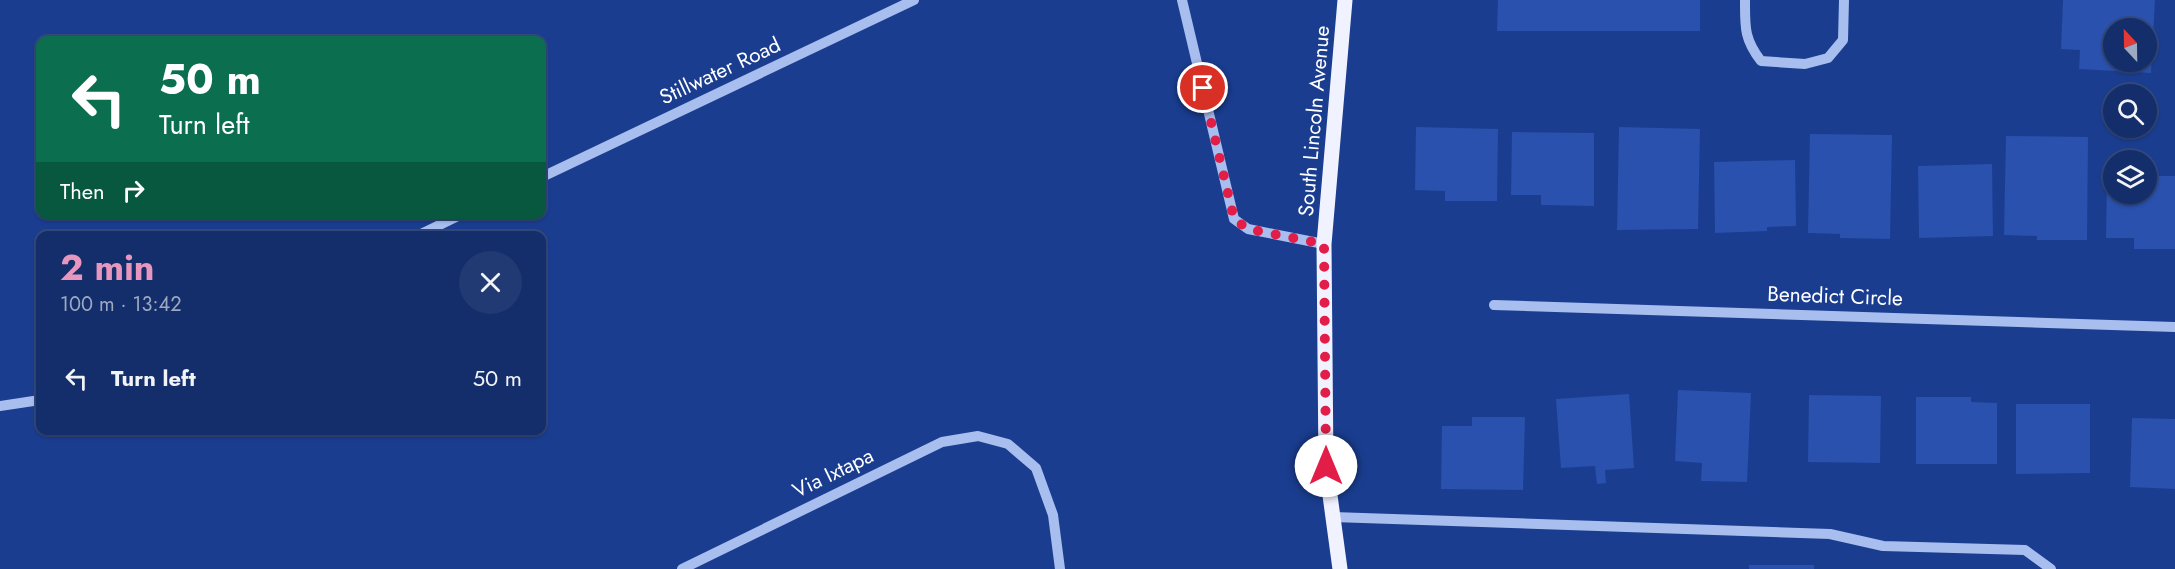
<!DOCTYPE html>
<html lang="en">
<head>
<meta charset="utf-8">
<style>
	body { margin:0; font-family:Jost,sans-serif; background:#213a73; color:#f1f3f6; height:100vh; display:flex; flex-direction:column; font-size:22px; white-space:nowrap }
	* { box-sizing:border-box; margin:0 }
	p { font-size:20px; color:#9da8c1 }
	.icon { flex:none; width:33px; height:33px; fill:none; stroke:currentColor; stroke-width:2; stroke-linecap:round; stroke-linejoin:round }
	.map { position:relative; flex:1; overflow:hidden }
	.drawer { position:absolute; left:36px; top:231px; width:510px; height:204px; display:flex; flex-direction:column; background:#142e6b; border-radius:12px; box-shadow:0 2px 4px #0004,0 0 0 2px #334a7e }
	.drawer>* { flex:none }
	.hud { position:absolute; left:36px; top:36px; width:510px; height:183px; border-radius:12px; box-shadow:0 2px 4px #0004,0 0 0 2px #334a7e; background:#0b6e4f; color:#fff; overflow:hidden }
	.needle { width:39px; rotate:338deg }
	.fabs { position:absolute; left:2103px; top:18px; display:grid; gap:12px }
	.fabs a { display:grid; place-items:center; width:54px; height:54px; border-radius:50%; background:#142e6b; box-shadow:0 2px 4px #0004,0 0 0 2px #334a7e; font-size:30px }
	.pin { position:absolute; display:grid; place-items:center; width:51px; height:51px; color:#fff; margin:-26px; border:3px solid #fff; border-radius:50%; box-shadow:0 2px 6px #0007 }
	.me { position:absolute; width:66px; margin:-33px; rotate:0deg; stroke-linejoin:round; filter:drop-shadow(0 0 4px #0008) }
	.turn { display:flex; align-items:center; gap:21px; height:126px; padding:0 24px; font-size:27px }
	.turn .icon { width:78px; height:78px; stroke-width:2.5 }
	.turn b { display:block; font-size:42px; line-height:51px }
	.then { display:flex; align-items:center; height:57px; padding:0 24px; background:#0003; gap:12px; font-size:22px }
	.round { display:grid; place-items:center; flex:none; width:63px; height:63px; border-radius:32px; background:#213a73 }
	.summary { display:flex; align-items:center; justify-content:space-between; height:102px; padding:0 24px }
	h1 { font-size:36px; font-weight:700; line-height:45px; color:#e797bd }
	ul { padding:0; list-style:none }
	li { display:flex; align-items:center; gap:18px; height:90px; padding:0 24px }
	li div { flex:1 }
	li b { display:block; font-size:22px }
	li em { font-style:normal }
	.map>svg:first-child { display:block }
	.building { fill:#2951ad; fill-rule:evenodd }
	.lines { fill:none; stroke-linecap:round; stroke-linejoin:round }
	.minor { stroke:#a8beee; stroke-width:10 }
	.major { stroke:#f0f3ff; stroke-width:15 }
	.route { stroke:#e11d48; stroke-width:10; stroke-dasharray:0 18 }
	.labels { text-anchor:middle; stroke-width:6; stroke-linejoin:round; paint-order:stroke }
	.street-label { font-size:21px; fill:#fff; stroke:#1a3d8f }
</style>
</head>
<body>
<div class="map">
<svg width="2175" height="569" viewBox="0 0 2175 569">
	<rect width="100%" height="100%" fill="#1a3d8f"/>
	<path class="building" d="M 1498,0 L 1700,0 L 1700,31 L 1497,31 Z
		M 2063,0 L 2155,0 L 2151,73 L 2079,69 L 2080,50 L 2061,49 ZM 2114,28 L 2146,28 L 2146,62 L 2114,62 Z
		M 1416,127 L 1498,129 L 1497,201 L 1445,201 L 1445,191 L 1415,190 Z
		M 1619,127 L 1700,129 L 1698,229 L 1617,230 Z
		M 1512,132 L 1594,133 L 1594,206 L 1541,205 L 1541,195 L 1511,195 Z
		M 1810,134 L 1892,135 L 1890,239 L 1840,238 L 1840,234 L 1808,233 Z
		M 2006,136 L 2088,137 L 2087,240 L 2037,240 L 2037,236 L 2004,235 Z
		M 1795,160 L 1796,226 L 1767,227 L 1767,231 L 1715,233 L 1714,162 Z
		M 1992,164 L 1993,236 L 1919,238 L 1918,166 Z
		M 2107,175 L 2114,176 L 2114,194 L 2146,194 L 2146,176 L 2175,176 L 2175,249 L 2134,249 L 2134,238 L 2106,238 Z
		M 1678,390 L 1751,393 L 1747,482 L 1701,481 L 1702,463 L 1675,461 Z
		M 1629,394 L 1634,468 L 1605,470 L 1606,483 L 1597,484 L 1595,466 L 1561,468 L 1556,399 Z
		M 1809,395 L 1881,396 L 1880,463 L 1808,462 Z
		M 1916,397 L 1971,397 L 1971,402 L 1997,403 L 1997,464 L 1916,464 Z
		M 2016,404 L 2090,404 L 2090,473 L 2016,474 Z
		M 1472,417 L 1525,417 L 1523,490 L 1441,489 L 1442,426 L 1472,426 Z
		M 2132,418 L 2175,419 L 2175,489 L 2130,487 Z
		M 1749,565 L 1814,565 L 1814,569 L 1749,569 Z"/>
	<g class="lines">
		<path class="minor" d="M 1182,0 L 1234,219 L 1248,229 L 1324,244
			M 1745,0 C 1745,27 1744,39 1761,61 L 1805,64 L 1828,58 L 1843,40 L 1844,0
			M 542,177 L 914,0
			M 417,236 L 462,214
			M 1494,305 L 2175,327
			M 0,406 L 40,400
			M 1333,517 L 1830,534 L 1883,546 L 2025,550 L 2051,569
			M 682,569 L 942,442 L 978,436 L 1008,444 L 1036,468 L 1053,515 L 1060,569"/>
		<path class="major" d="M 1340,569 L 1326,466 L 1324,244 L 1345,0"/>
	</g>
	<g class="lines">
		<path class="route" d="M 1203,88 L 1234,219 L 1248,229 L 1324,244 L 1326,466"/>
	</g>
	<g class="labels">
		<g class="street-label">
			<text transform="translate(720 71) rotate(-25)" y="7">Stillwater Road</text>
			<text transform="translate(1314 121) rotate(-85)" y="7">South Lincoln Avenue</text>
			<text transform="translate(1835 296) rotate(2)" y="7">Benedict Circle</text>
			<text transform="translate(833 473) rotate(-26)" y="7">Via Ixtapa</text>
		</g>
	</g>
</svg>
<div class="fabs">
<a><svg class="needle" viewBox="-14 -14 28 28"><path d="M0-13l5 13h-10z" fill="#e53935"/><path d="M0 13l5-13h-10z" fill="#9da8c1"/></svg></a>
<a><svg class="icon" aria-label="search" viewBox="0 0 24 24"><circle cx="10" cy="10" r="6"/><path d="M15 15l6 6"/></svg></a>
<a><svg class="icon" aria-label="layers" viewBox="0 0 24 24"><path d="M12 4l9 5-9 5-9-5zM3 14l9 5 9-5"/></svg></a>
</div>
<div class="pin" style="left:1203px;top:88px;background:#d93025"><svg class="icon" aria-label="arrive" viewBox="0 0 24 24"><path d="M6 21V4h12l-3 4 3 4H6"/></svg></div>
<svg class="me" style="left:1326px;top:466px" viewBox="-20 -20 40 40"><circle r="19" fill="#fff"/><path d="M0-13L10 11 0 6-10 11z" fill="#e11d48"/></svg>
<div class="hud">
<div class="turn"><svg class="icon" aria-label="left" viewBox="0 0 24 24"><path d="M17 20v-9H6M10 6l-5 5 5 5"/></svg><div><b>50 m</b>Turn left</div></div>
<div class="then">Then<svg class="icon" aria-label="right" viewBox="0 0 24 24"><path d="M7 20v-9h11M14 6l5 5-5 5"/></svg></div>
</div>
<section class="drawer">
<div class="summary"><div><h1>2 min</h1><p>100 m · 13:42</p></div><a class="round"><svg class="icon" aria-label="close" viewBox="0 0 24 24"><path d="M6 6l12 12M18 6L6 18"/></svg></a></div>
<ul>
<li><svg class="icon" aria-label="left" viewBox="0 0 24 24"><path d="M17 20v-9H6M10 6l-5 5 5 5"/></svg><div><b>Turn left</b></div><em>50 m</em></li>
</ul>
</section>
</div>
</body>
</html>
